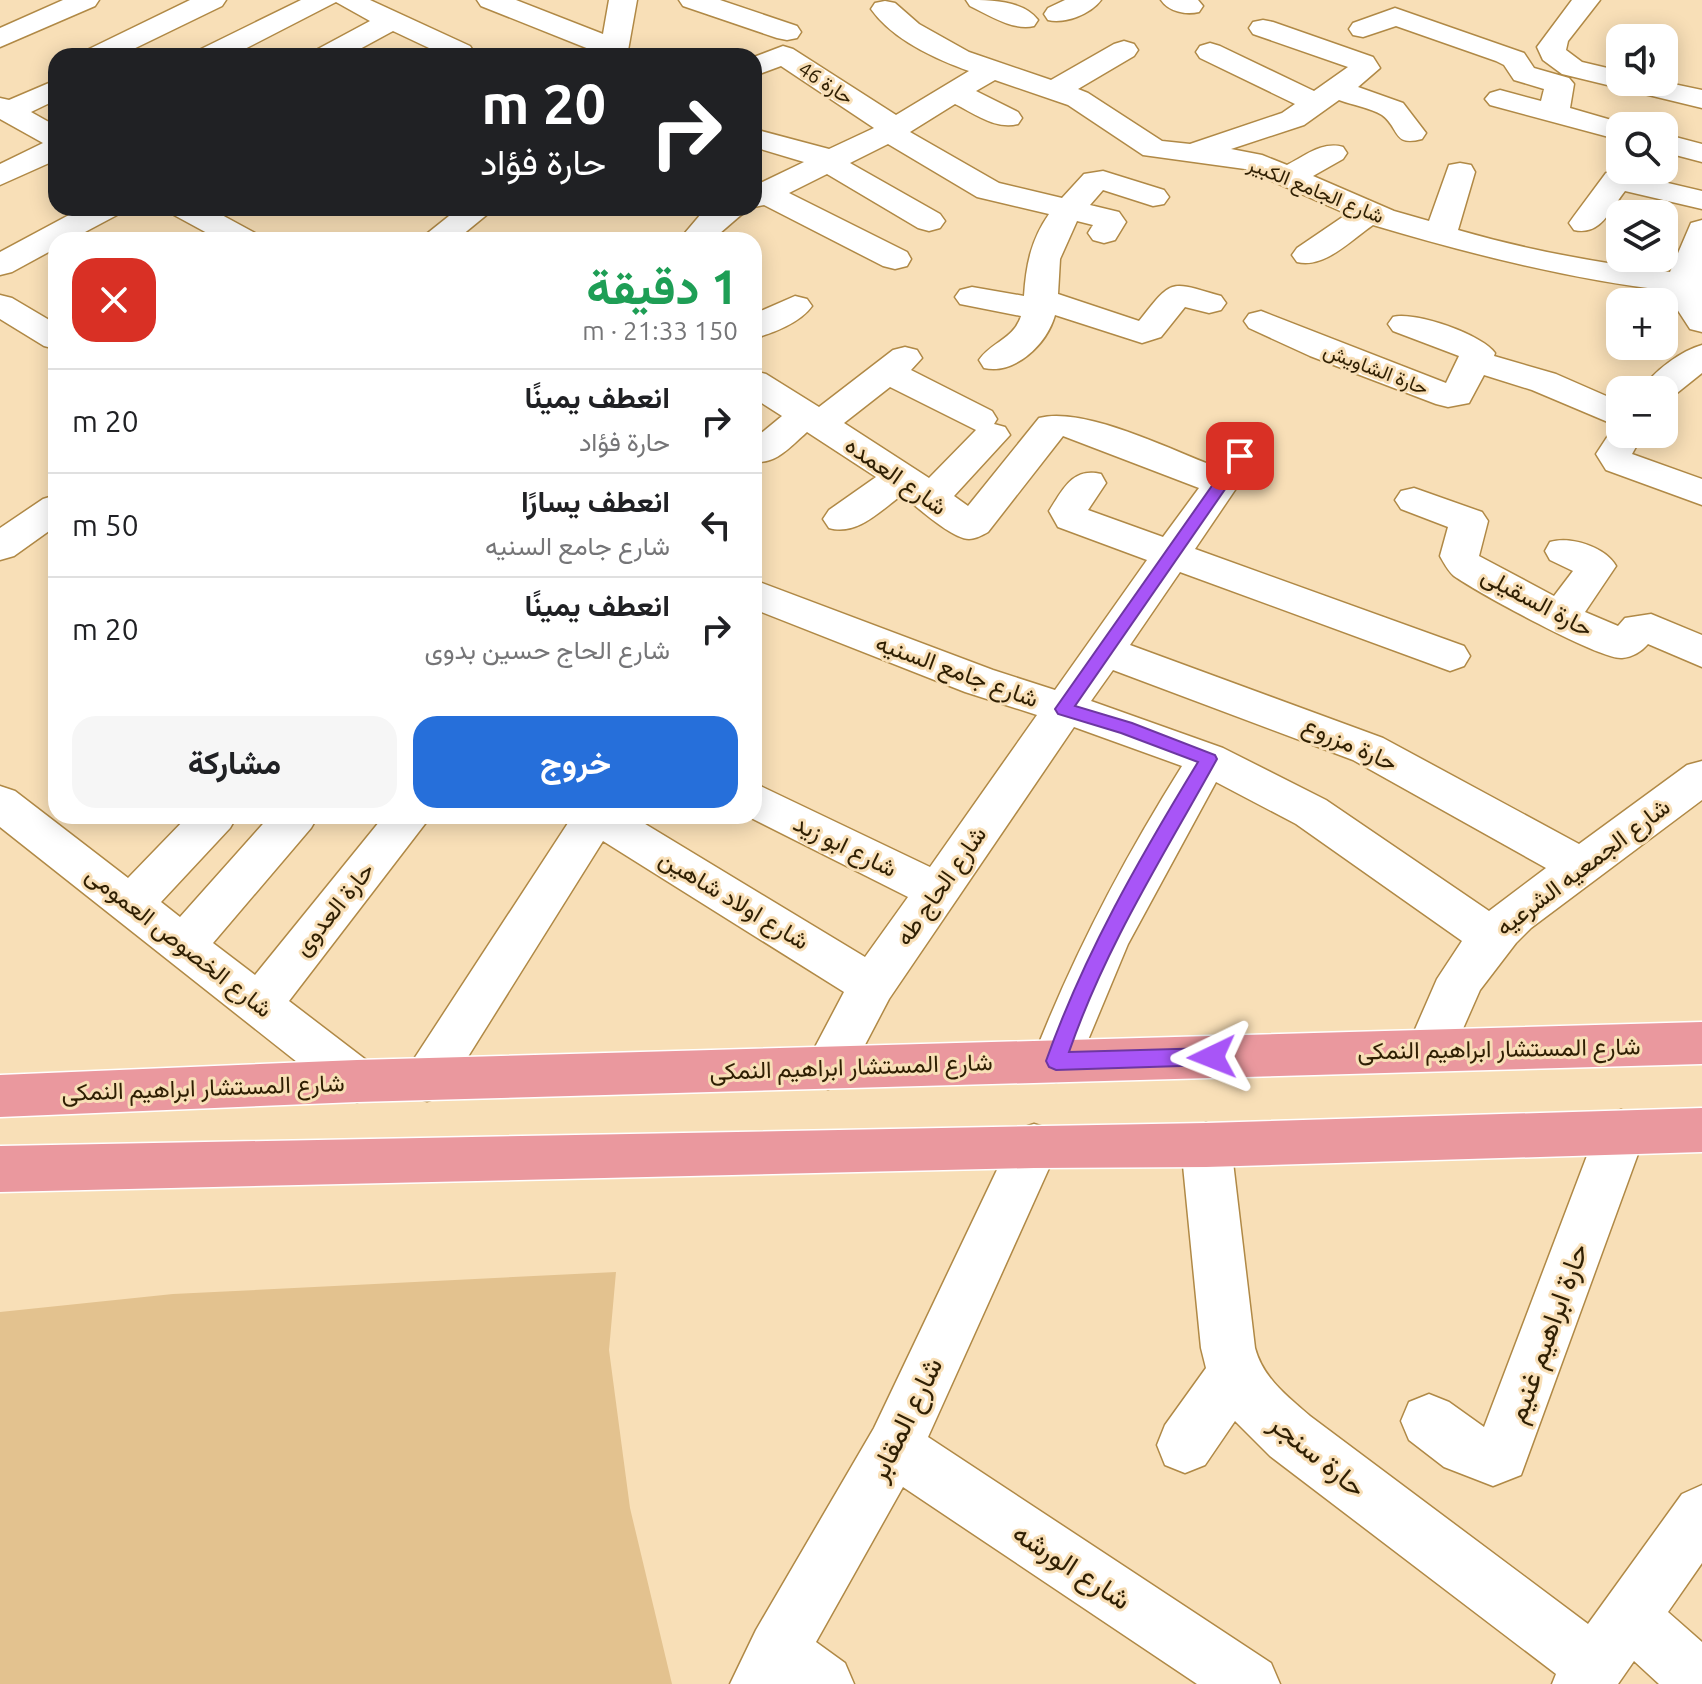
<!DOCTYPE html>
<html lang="ar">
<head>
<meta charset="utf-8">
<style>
	body { margin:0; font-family:Ubuntu,Vazirmatn,sans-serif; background:#f6f6f6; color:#202124; direction:rtl; height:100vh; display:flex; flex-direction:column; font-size:30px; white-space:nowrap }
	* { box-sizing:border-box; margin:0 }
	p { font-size:26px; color:#757577 }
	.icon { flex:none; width:44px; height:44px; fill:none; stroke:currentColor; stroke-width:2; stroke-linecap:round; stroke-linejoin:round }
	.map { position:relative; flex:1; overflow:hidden; direction:ltr }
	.sheet { position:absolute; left:48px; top:232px; width:714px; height:592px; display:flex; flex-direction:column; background:#fff; border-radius:24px; box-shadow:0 4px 20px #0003; direction:rtl }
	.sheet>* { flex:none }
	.guide { position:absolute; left:48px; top:48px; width:714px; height:168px; border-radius:24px; box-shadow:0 4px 20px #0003; direction:rtl; background:#202124; color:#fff; overflow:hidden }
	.controls { position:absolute; left:1606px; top:24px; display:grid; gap:16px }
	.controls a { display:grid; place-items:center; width:72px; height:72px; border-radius:16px; background:#fff; box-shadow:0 4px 20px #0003; font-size:40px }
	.pin { position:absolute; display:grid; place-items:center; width:68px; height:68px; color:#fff; margin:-34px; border-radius:16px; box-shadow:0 4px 12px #0006 }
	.me { position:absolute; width:88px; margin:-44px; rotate:268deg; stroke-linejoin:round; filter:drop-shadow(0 0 6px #0008) }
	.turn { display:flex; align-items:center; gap:28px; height:168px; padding:0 24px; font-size:36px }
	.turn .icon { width:104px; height:104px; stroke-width:2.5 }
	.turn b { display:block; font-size:56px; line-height:68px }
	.round { display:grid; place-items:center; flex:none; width:84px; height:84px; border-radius:24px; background:#f6f6f6 }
	.headline { display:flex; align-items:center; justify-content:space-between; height:136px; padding:0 24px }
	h1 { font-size:48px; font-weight:700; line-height:60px; color:#1e9e55 }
	.button { display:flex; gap:16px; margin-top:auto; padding:16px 24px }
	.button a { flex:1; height:92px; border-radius:24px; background:#266fda; color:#fff; font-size:32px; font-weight:700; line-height:92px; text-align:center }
	.button a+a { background:#f6f6f6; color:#202124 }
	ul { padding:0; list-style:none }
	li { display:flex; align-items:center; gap:24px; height:104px; padding:0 24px; border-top:2px solid #e0e0e0 }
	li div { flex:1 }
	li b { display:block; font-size:30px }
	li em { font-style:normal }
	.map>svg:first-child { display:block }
	.green { fill:#e3c28f }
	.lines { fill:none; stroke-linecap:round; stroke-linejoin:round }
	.minor-casing { stroke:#b08946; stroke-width:3 }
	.major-casing { stroke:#fff; stroke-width:3 }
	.minor { fill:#fff; fill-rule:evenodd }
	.major { fill:#ea989e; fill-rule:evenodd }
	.route { fill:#a855f7; stroke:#6d37a1; stroke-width:2 }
	.labels { text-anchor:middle; stroke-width:6; stroke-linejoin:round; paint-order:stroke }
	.far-street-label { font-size:20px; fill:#2f1f03; stroke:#f8dfb7 }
	.street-label { font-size:24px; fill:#2f1f03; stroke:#f8dfb7 }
	.near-street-label { font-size:28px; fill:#2f1f03; stroke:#f8dfb7 }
</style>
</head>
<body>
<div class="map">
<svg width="1702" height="1684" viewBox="0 0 1702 1684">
	<rect width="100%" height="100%" fill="#f8dfb7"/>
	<path class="green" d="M 616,1272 L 609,1350 L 630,1508 L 672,1684 L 0,1684 L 0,1312 L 173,1294 Z"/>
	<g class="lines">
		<g class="minor-casing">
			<path id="minor" d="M 63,0 L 99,0 L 95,6 L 0,47 L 0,28 Z
				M 190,0 L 226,0 L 222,6 L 119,56 L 83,56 L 87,50 Z
				M 301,0 L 370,0 L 470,46 L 474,52 L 471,56 L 446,56 L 393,31 L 347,56 L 312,56 L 316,50 L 370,21 L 336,2 L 231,56 L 195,56 L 199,50 Z
				M 477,0 L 516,0 L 603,34 L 609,0 L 637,0 L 627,56 L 599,56 L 599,53 L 481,6 Z
				M 679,0 L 720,0 L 797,26 L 801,32 L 797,38 L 787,40 L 777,38 L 683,6 Z
				M 966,0 C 990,0 1023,0 1038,20 L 1034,26 C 1013,31 989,15 970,6 Z
				M 1065,0 L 1101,0 C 1091,14 1065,24 1048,20 L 1044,14 L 1048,8 Z
				M 1161,0 L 1198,0 L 1203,6 L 1199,12 C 1186,15 1169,12 1161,0 Z
				M 1572,0 L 1600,0 L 1568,41 L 1566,50 L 1582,62 L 1620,71 L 1620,82 L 1664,82 L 1702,90 L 1702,108 L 1562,74 L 1543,60 L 1537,47 Z
				M 885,1 L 895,3 L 919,24 L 969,52 L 1051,80 L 1114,44 L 1124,41 L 1134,44 L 1138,50 L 1134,56 L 1078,89 L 1088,93 L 1162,141 L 1190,144 L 1282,113 L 1295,104 L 1200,58 L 1196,52 L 1200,46 L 1210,43 L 1220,46 L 1314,91 L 1348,67 L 1253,34 L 1249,28 L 1253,22 L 1263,20 L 1273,22 L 1373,57 L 1380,68 L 1358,87 L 1403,103 L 1426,133 L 1422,139 C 1392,147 1400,128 1382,115 C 1371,108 1352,105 1339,100 L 1304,125 L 1231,149 L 1262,155 L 1287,165 C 1305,156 1322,141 1343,147 L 1347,153 L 1343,159 L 1313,176 L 1394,211 L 1429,221 L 1449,165 L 1460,163 L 1471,165 L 1475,172 L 1458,230 C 1527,250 1598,263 1670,272 L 1691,223 L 1702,220 L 1702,332 L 1690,329 L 1677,309 L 1670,291 C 1568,279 1471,254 1373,225 C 1351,240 1324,269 1297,262 L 1292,255 L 1297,248 L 1347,214 L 1245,169 L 1143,155 L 1068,105 L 995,80 L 976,91 L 1018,112 L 1022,118 L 1018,124 C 996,130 975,114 955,104 L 910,132 L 999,183 L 1062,198 L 1084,174 L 1103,171 L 1164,190 L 1169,197 L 1164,204 L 1153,206 L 1103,190 L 1090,205 L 1119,212 L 1126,222 L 1115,240 L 1104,243 L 1093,240 L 1088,233 L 1093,225 L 1077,221 L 1060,259 L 1058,294 L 1139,321 C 1173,278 1169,281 1221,296 L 1226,303 L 1221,310 L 1209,313 L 1185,307 L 1161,337 L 1142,343 L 1055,315 C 1047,344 1015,375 984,368 L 979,360 C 991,342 1014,339 1021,316 L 960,304 L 955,297 L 960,290 L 972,287 L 1024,296 C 1026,265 1031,240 1049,214 L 977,197 L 888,144 L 850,163 L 940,214 L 945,221 L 940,228 L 929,231 L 918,228 L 827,174 L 789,193 L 907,252 L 911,259 L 907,266 L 895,269 L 883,266 L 764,205 L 754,207 L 754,186 L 804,162 L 754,147 L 754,129 L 829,149 L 874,128 L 781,66 L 754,76 L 754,57 L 783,46 L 793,49 L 896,115 L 969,71 C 935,59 892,39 871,9 L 875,3 Z
				M 1395,8 L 1524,53 L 1534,68 L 1569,78 L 1574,84 L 1570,108 L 1632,126 L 1620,126 L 1620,140 L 1490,105 L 1485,99 L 1490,93 L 1500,90 L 1541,101 L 1544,89 L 1514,80 L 1504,65 L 1496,61 L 1396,26 L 1363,37 L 1353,35 L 1349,29 L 1353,23 Z
				M 56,80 L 56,100 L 31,112 L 56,126 L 56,160 L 0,185 L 0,164 L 43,143 L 0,119 L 0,98 L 9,100 Z
				M 1664,134 L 1702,144 L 1702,162 L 1664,152 Z
				M 1617,171 L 1702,191 L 1702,209 L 1625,191 C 1610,210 1601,236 1574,230 L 1569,223 L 1574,216 L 1606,173 Z
				M 82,208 L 122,208 L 117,215 L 70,240 L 56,240 L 56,248 L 12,272 L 0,275 L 0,252 Z
				M 169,208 L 209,208 L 255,233 L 260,240 L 220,240 L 174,215 Z
				M 459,208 L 495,208 L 456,240 L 419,240 Z
				M 711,208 L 749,208 L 712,240 L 679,240 L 701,214 Z
				M 0,295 L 12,298 L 56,324 L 56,349 L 44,346 L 0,319 Z
				M 795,296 L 807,299 L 812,306 C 801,322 772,334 754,338 L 754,314 Z
				M 1261,311 L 1446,383 L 1459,356 L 1393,331 L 1388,324 L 1393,317 C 1415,311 1483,335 1495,353 L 1494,356 L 1556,374 L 1620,402 L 1620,434 L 1643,434 L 1632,454 L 1702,479 L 1702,505 L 1606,470 L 1596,454 L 1615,425 L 1532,390 L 1484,375 L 1469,403 L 1448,407 L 1436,404 L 1310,356 L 1249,328 L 1244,321 L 1249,314 Z
				M 1702,345 L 1702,373 L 1672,397 L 1664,399 L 1664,390 L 1643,390 C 1651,372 1683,350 1702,345 Z
				M 905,347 L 917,350 L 922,358 L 911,370 L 992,411 L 997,419 L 994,424 L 1005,427 L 1010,435 L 954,496 L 968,506 L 1039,418 C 1083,406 1169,449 1214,466 C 1226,450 1232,442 1253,448 L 1258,456 L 1195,549 L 1464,646 L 1470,656 L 1464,666 L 1450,671 L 1180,572 L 1130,645 L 1383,738 L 1579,844 L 1687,765 L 1702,761 L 1702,800 L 1531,928 L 1516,943 L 1480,990 L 1447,1065 L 1430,1071 L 1413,1065 L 1406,1050 L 1437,979 L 1462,941 L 1296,824 L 1216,782 L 1128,944 L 1073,1076 L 1056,1082 L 1039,1076 L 1032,1061 C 1072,957 1123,860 1182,766 L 1074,727 L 889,999 L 845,1083 L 828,1089 L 811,1083 L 804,1068 L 844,992 L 603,841 L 444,1095 L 427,1101 L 410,1095 L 403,1080 L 410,1065 L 568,823 L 577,820 L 575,816 L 632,816 L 865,957 L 908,897 L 747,816 L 754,816 L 754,783 L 930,867 L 1037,715 L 965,692 L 754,609 L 754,580 L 993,670 L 1055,690 L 1147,560 L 1058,527 L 1049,511 C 1063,489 1073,467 1101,474 L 1106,483 L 1088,510 L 1163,537 L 1199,488 L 1063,436 L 988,532 C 983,535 975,539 969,539 C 952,539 916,506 902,495 C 880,511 857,536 829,528 L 823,519 L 829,510 L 876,477 L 807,432 C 792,445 775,466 754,461 L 754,439 L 782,416 L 754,398 L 754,371 L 766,374 L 819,407 L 893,350 ZM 890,387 L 976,430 L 929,478 L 844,423 ZM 1113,670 L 1353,760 L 1546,868 L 1489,911 L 1326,800 L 1223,748 L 1091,701 Z
				M 1414,488 L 1482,512 L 1488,521 L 1479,556 L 1554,596 L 1573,571 L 1550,560 L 1545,551 L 1550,542 C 1571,536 1605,547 1616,566 L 1585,612 L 1618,626 L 1625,618 L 1651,614 L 1702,635 L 1702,667 L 1648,644 C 1642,651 1633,657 1622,658 C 1600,660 1477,592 1454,576 C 1448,571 1444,563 1440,556 L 1448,527 L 1401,509 L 1395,500 L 1401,491 Z
				M 56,495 L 56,526 L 14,556 L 0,560 L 0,528 L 43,499 Z
				M 0,786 L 15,791 L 128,878 L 188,816 L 237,816 L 230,828 L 161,902 L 180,917 L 270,816 L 318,816 L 311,828 L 213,943 L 255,975 L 384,816 L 431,816 L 289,1001 L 374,1066 L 381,1081 L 374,1096 L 357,1102 L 340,1096 L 0,827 Z
				M 1621,1110 L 1639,1116 L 1646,1132 L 1521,1475 L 1493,1486 L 1444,1467 L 1409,1440 L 1401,1421 L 1409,1402 L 1429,1394 L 1449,1402 L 1484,1427 L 1596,1132 L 1603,1116 Z
				M 1206,1123 L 1224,1129 L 1231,1145 L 1255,1348 C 1263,1378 1287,1396 1310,1416 L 1588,1624 L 1682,1494 L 1702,1485 L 1702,1563 L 1668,1612 L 1702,1642 L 1702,1684 L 1659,1684 L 1634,1661 L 1618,1684 L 1552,1684 L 1556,1674 L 1270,1456 L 1235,1421 L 1205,1465 L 1185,1473 L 1165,1465 L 1157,1445 L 1165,1425 L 1206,1368 L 1201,1348 L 1181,1145 L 1188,1129 Z
				M 1034,1124 L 1052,1130 L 1059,1146 L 928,1437 L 1271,1663 L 1280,1684 L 1197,1684 L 903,1487 L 816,1642 L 845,1663 L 854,1684 L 730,1684 L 756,1630 L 874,1428 L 1016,1130 Z"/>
		</g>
		<g class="major-casing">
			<path id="major" d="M 1702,1022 L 1702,1064 L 357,1102 L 0,1117 L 0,1075 L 357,1060 Z
				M 1702,1108 L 1702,1152 L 1206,1167 L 1034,1168 L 0,1192 L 0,1146 L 1206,1123 Z"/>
		</g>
		<use href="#minor" class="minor"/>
		<use href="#major" class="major"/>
	</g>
	<path class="route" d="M 1240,451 L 1246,453 L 1246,459 L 1075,706 L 1132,723 L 1215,755 L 1217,759 C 1163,857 1106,945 1069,1052 L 1212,1048 L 1219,1051 L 1222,1057 L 1219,1063 L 1212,1065 L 1056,1070 L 1049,1067 L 1046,1061 C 1084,954 1139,859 1198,762 L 1121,733 L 1058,714 L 1055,709 L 1235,453 Z"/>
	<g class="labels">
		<g class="far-street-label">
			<text transform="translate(826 83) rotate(33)" y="7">حارة 46</text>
			<text transform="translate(1316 190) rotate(22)" y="7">شارع الجامع الكبير</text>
			<text transform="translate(1376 369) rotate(21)" y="7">حارة الشاويش</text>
		</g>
		<g class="street-label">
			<text transform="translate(896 476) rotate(35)" y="8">شارع العمده</text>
			<text transform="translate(1537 602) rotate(28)" y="8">حارة السقيلى</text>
			<text transform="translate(957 671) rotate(20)" y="8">شارع جامع السنيه</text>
			<text transform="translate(1350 744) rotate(24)" y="8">حارة مزروع</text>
			<text transform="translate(845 846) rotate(26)" y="8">شارع ابو زيد</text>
			<text transform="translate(1583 867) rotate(-37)" y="8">شارع الجمعيه الشرعيه</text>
			<text transform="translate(941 886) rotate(-55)" y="8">شارع الحاج طه</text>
			<text transform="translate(734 900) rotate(31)" y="8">شارع اولاد شاهين</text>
			<text transform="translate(334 909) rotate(-51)" y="8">حارة العدوى</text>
			<text transform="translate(179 942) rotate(38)" y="8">شارع الخصوص العمومى</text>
			<text transform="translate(1499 1049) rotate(-1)" y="8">شارع المستشار ابراهيم النمكى</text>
			<text transform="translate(851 1067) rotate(-2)" y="8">شارع المستشار ابراهيم النمكى</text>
			<text transform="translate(203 1088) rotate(-2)" y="8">شارع المستشار ابراهيم النمكى</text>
		</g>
		<g class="near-street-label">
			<text transform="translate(1547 1333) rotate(-70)" y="10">حارة ابراهيم غنيم</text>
			<text transform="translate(905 1419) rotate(-64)" y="10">شارع المقابر</text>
			<text transform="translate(1318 1455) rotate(39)" y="10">حارة سنجر</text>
			<text transform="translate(1072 1566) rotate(33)" y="10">شارع الورشه</text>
		</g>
	</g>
</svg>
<div class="controls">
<a><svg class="icon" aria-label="sound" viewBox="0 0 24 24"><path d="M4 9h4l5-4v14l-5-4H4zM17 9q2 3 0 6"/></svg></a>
<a><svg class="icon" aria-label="search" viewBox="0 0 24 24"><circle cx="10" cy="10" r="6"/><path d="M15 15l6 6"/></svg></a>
<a><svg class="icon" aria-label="layers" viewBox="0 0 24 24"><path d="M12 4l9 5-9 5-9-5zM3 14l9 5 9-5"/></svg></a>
<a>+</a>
<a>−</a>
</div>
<div class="pin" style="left:1240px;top:456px;background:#d93025"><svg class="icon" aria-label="arrive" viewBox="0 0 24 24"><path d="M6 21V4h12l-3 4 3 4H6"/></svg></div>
<svg class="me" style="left:1212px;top:1057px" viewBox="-20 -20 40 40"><path d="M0-17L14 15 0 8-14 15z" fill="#a855f7" stroke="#fff" stroke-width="4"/></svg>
<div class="guide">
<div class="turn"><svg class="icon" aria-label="right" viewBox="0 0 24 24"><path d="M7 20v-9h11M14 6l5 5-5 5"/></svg><div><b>20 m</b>حارة فؤاد</div></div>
</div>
<section class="sheet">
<div class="headline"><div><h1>1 دقيقة</h1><p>150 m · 21:33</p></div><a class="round" style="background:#d93025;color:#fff"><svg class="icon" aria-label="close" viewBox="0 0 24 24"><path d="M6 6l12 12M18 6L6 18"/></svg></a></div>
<ul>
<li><svg class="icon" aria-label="right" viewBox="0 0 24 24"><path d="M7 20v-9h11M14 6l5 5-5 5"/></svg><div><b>انعطف يمينًا</b><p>حارة فؤاد</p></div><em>20 m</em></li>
<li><svg class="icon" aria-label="left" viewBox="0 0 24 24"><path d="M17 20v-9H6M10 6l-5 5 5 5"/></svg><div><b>انعطف يسارًا</b><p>شارع جامع السنيه</p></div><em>50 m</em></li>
<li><svg class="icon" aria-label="right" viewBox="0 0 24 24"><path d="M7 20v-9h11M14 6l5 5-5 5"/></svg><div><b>انعطف يمينًا</b><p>شارع الحاج حسين بدوى</p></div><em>20 m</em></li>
</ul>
<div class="button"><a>خروج</a><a>مشاركة</a></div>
</section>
</div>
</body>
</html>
